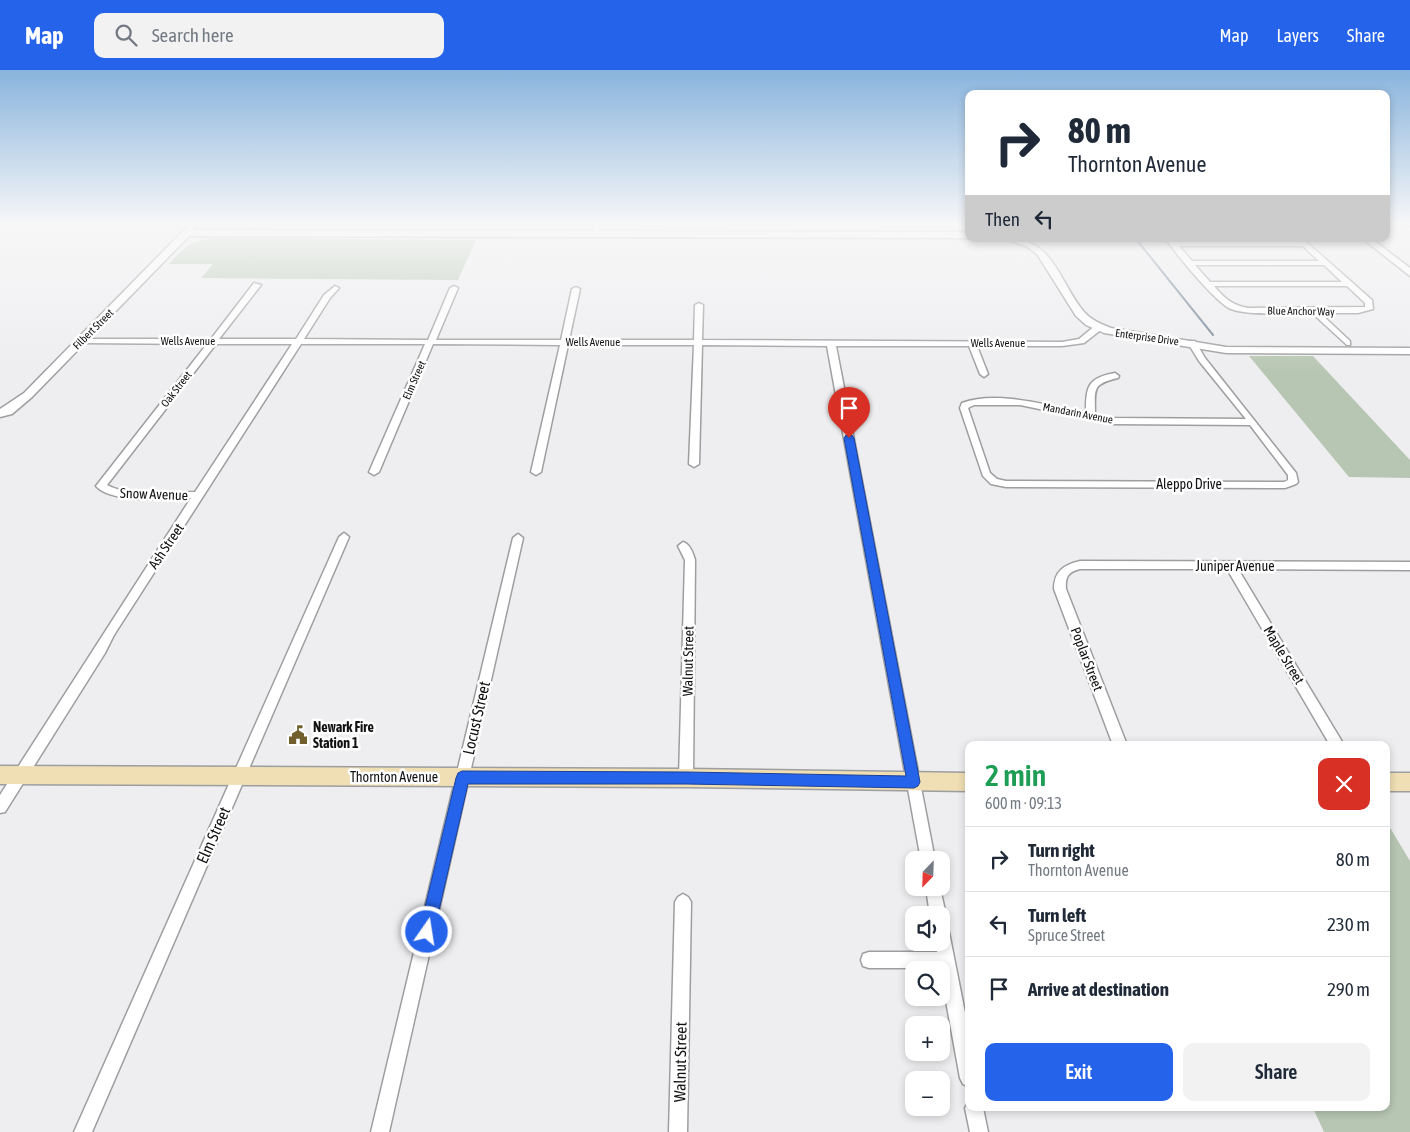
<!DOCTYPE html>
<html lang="en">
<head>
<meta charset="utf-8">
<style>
	body { margin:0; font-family:"Asap Condensed",sans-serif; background:#f2f2f3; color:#1f2937; height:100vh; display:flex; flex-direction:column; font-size:19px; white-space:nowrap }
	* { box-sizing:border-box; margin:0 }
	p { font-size:16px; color:#747a83 }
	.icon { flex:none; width:28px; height:28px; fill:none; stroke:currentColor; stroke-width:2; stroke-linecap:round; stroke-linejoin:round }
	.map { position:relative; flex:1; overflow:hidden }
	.side { position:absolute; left:965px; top:671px; width:425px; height:370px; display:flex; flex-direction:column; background:#fff; border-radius:10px; box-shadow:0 2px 8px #0003 }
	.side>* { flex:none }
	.banner { position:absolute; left:965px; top:20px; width:425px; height:152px; border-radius:10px; box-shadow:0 2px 8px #0003; background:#fff; color:#1f2937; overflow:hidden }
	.needle { width:32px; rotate:203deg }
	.tools { position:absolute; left:905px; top:781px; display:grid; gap:10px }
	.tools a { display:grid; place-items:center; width:45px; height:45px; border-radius:10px; background:#fff; box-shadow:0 2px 8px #0003; font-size:25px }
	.pin { position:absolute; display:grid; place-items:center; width:42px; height:42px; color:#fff; margin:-51px -21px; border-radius:50% 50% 50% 0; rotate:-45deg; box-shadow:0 0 5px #0007 }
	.pin .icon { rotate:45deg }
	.me { position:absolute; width:55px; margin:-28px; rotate:13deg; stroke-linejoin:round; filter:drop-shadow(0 0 4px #0008) }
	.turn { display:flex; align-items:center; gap:18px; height:105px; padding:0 20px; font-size:22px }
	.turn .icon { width:65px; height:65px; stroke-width:2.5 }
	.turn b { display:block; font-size:35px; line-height:42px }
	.then { display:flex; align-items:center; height:48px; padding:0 20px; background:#0003; gap:10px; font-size:19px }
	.round { display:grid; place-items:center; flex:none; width:52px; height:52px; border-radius:10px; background:#f2f2f3 }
	.headline { display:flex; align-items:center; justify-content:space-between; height:85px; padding:0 20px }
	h1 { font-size:30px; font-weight:600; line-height:38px; color:#1e9e55 }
	.action { display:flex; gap:10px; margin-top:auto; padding:10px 20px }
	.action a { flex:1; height:58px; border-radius:10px; background:#2563eb; color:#fff; font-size:20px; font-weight:600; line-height:58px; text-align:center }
	.action a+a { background:#f2f2f3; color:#1f2937 }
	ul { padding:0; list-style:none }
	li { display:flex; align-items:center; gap:15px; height:65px; padding:0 20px; border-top:1px solid #e0e1e3 }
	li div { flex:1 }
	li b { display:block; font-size:19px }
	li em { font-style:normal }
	header { display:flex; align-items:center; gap:30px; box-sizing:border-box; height:70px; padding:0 25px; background:#2563eb; color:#fff }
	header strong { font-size:24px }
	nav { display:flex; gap:28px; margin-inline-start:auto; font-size:18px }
	.search { width:350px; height:45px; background:#f2f2f3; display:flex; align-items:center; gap:12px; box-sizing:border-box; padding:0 18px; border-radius:10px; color:#747a83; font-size:19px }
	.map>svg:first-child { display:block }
	.green { fill:#b7c6b2 }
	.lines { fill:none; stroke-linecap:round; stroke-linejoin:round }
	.stream { stroke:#728494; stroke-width:2 }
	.minor-casing { stroke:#9d9ea0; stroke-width:3 }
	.tertiary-casing { stroke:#9d9ea0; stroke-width:3 }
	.secondary-casing { stroke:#9d9ea0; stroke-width:3 }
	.minor { fill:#fff; fill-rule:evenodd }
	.tertiary { fill:#fff; fill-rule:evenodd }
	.secondary { fill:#f0dfb4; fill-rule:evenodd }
	.wall { fill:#a7a5a4 }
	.route { fill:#2563eb; stroke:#184099 }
	.labels { text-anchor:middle; stroke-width:5; stroke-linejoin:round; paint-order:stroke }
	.far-street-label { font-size:11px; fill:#121213; stroke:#fff }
	.street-label { font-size:14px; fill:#121213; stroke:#fff }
	.poi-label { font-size:14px; font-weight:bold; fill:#121213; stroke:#fff; text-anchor:start }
	.near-street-label { font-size:16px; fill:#121213; stroke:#fff }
</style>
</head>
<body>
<header>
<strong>Map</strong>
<div class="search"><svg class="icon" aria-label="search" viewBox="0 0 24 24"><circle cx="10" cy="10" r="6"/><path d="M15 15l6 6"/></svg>Search here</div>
<nav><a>Map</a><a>Layers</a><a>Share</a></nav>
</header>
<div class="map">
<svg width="1410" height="1062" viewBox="0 0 1410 1062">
	<rect width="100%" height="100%" fill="#eeeef0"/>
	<path class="green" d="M 217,168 L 476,170 L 458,210 L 201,208 L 213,194 L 169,194 C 188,174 189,171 217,168 Z
		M 1249,286 L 1313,286 L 1410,390 L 1410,408 L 1349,407 Z
		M 1386,751 L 1410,791 L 1410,1062 L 1324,1062 L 1313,1038 L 1386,1038 Z"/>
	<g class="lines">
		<path class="stream" d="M 1136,169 L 1213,265"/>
		<g class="minor-casing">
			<path id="minor" d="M 595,153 L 601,153 L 599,165 L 596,167 L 593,165 Z
				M 1386,153 L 1410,153 L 1410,156 L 1386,156 Z
				M 1166,169 L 1172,169 L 1175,172 L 1298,172 L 1296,169 L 1303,169 L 1372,230 L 1373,239 L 1358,243 L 1320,243 L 1350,271 L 1350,275 L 1347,275 L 1312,243 C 1290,243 1250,246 1231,239 C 1216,233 1175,183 1166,169 ZM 1179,176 L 1303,176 L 1319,191 L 1192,191 ZM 1195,195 L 1324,195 L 1342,212 L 1210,212 ZM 1214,216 L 1347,216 L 1365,233 L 1365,237 L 1248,238 C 1232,235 1224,228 1214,216 Z
				M 254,213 L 261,215 L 219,269 L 296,269 L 324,225 L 335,216 L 339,218 L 330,228 L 304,269 L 428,270 L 450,218 L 454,216 L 458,218 L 436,270 L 561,270 L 572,219 L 576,217 L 580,219 L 569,270 L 694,270 L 695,235 L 699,233 L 703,235 L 702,270 L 1062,272 L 1079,269 L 1096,255 L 1102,255 L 1102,259 L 1084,273 L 1062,276 L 977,276 L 988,304 L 984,307 L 980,304 L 969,276 L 836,276 L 935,790 L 921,790 L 827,276 L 702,275 L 699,394 L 694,397 L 689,394 L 694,275 L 568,275 L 541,402 L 536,405 L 531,402 L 560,275 L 433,274 L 379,402 L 374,405 L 369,402 L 425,274 L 301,274 L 114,565 L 105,583 L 5,742 L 0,743 L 0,725 L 191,428 C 168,429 112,434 96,416 L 207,274 L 81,273 L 77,271 L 81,269 L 211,269 ZM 216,274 L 292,274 L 195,422 C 171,422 129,427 107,415 Z
				M 1189,271 L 1195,271 L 1205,288 L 1296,403 L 1298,412 L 1296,414 L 1285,418 L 1006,417 L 991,414 L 983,406 L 960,338 L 962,333 C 997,320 1050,336 1086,343 C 1086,317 1087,308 1115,303 L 1119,306 L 1118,308 C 1091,314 1095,320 1095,345 L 1112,348 L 1246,349 L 1199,291 L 1188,273 ZM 974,335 L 1020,335 L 1112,354 L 1250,355 L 1288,405 L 1288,410 L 1284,412 L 1006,411 L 997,409 L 990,403 L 968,338 Z
				M 344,463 L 349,467 L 92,1062 L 74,1062 L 339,467 Z
				M 518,464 L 523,468 L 389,1062 L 371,1062 L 513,468 Z
				M 683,472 C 690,474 693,483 695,490 L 693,708 L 691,712 L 686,714 L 681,712 L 679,708 L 685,490 L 678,476 Z
				M 1080,491 L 1410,492 L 1410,500 L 1238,499 L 1344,675 L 1330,675 L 1227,499 L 1080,499 C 1068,502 1065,507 1066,519 L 1127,675 L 1113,675 L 1054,519 C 1054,501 1064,495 1080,491 Z
				M 926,818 L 940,818 L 946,845 L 943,850 L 941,851 L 941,845 L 930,845 Z
				M 683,824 L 688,827 L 691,832 L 687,1062 L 669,1062 L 675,832 L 678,827 Z
				M 941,854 L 946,857 L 949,862 L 969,963 L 969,1017 L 963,1014 L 960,1008 L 940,898 L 869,898 L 863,896 L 861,890 L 863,884 L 869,882 L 937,882 L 935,872 L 941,872 Z
				M 969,1031 L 969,1038 L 983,1038 L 988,1062 L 970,1062 L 965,1038 Z"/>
		</g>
		<g class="tertiary-casing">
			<path id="tertiary" d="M 192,154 L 196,157 L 194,160 L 969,162 L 969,168 L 189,166 L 32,327 L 12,344 L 0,347 L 0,339 L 24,323 L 183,161 Z
				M 1010,169 C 1054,169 1060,214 1084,242 C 1091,250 1101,254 1111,258 L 1226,277 L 1410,278 L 1410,284 L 1226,283 L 1104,263 L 1086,255 L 1076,246 L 1037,184 L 1026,176 L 1011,171 Z
				M 1363,169 L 1372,169 L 1410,198 L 1410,206 Z"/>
		</g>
		<g class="secondary-casing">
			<path id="secondary" d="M 0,696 L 686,699 L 969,703 L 969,721 L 686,717 L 0,714 Z
				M 1386,703 L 1410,703 L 1410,721 L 1386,721 Z"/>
		</g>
		<use href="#minor" class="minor"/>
		<use href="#tertiary" class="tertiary"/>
		<use href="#secondary" class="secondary"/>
	</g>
	<path class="wall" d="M 490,153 L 514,153 L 514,154 L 490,154 Z"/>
	<linearGradient id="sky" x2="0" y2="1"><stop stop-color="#89b4dd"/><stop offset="0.51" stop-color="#f7f7f8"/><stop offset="1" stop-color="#f7f7f8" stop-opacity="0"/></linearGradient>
	<rect width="1410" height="302" fill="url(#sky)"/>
	<path class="route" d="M 846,365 L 852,365 L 854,368 L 920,712 L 918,716 L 914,718 L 686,714 L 468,714 L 434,862 L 432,868 L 427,870 L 421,868 L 419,862 L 456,708 L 458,703 L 462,701 L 686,702 L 906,706 L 844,368 Z"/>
	<defs>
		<g id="civic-bare" transform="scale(1.5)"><path d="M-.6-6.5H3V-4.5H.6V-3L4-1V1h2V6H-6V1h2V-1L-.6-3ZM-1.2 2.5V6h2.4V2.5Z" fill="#71602e" stroke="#fff" stroke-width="2.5" paint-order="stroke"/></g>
	</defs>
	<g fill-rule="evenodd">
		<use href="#civic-bare" x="298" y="665"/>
	</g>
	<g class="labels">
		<g class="far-street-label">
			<text transform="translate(1301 241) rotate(1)" y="4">Blue Anchor Way</text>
			<text transform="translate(93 259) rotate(-45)" y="4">Filbert Street</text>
			<text transform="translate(1147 267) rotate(8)" y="4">Enterprise Drive</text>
			<text x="188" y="275">Wells Avenue</text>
			<text x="593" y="276">Wells Avenue</text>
			<text x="998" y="277">Wells Avenue</text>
			<text transform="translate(414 310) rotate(-66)" y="4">Elm Street</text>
			<text transform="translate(176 319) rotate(-52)" y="4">Oak Street</text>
			<text transform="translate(1078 343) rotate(11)" y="4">Mandarin Avenue</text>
		</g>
		<g class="street-label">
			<text x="1189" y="419">Aleppo Drive</text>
			<text transform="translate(154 424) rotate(2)" y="5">Snow Avenue</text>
			<text transform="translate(166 476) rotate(-56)" y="5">Ash Street</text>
			<text x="1235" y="501">Juniper Avenue</text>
			<text transform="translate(1284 585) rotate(59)" y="5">Maple Street</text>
			<text transform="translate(1087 589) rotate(69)" y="5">Poplar Street</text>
			<text transform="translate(688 591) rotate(-89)" y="5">Walnut Street</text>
			<text x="394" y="712">Thornton Avenue</text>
		</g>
		<g class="poi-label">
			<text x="313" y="662">Newark Fire<tspan x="313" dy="16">Station 1</tspan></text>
		</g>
		<g class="near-street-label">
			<text transform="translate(476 648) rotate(-77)" y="6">Locust Street</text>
			<text transform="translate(213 765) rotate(-66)" y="6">Elm Street</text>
			<text transform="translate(680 992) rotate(-89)" y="6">Walnut Street</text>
		</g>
	</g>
</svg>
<div class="tools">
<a><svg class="needle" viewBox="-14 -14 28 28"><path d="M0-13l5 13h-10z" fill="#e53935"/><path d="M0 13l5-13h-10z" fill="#747a83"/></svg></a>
<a><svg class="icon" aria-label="sound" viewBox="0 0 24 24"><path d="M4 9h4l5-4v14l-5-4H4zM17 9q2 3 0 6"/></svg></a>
<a><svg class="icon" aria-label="search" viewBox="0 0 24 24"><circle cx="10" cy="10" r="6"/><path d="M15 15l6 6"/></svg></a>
<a>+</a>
<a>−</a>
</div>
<div class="pin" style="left:849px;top:368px;background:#d93025"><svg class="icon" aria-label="arrive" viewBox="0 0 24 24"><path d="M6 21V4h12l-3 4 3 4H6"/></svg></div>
<svg class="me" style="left:427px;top:862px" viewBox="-20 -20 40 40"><circle r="17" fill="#2563eb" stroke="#fff" stroke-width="3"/><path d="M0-11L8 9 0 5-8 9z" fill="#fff"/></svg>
<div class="banner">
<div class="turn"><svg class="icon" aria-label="right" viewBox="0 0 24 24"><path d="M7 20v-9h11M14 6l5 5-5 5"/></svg><div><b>80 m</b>Thornton Avenue</div></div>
<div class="then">Then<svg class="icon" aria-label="left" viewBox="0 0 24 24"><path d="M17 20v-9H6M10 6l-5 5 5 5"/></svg></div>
</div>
<section class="side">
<div class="headline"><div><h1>2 min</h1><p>600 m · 09:13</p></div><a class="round" style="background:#d93025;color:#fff"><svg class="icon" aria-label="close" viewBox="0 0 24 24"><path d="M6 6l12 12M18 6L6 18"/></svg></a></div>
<ul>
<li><svg class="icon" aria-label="right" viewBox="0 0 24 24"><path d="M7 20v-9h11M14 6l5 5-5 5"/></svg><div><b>Turn right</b><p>Thornton Avenue</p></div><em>80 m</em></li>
<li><svg class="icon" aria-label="left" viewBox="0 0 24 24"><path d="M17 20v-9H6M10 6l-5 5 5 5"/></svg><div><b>Turn left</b><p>Spruce Street</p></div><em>230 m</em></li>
<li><svg class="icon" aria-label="arrive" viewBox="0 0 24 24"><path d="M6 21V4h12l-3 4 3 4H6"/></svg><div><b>Arrive at destination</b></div><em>290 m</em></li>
</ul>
<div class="action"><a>Exit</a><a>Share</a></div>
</section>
</div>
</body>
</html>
